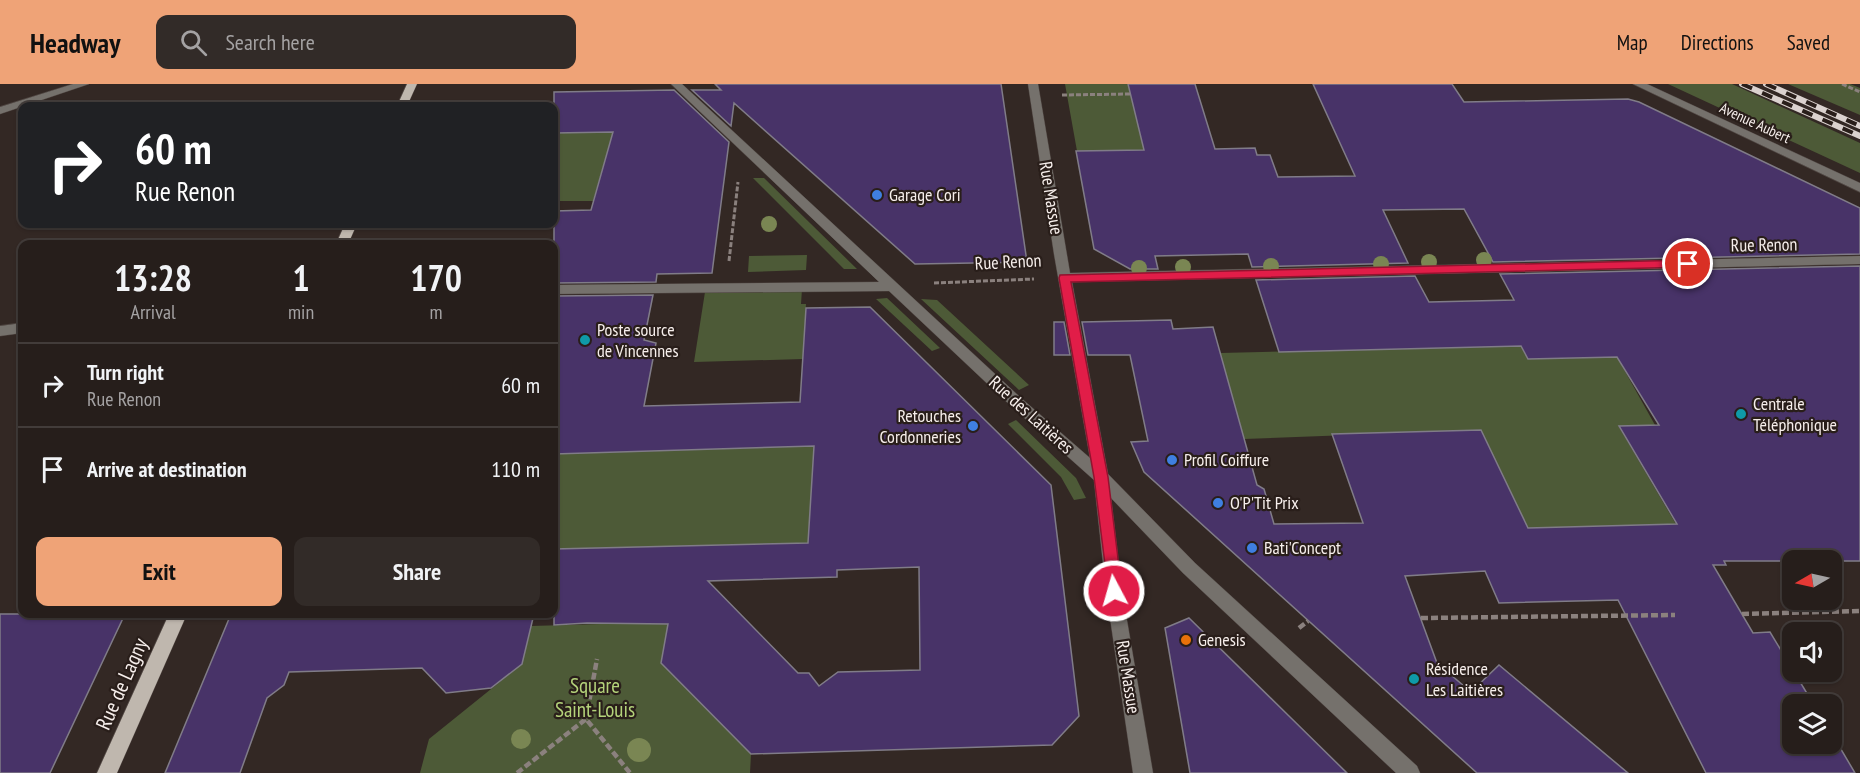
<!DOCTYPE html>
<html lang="en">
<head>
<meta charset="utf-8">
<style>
	body { margin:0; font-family:"PT Sans Narrow",sans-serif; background:#322b28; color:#f1f3f6; height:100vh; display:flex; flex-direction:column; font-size:22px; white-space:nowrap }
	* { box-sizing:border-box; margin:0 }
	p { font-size:20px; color:#a4a2a3 }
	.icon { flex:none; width:33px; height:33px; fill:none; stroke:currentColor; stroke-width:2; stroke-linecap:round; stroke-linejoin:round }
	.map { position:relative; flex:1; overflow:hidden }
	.sheet { position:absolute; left:18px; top:156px; width:540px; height:378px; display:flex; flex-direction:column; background:#261e1b; border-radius:12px; box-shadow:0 2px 4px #0004,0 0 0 2px #423c3a }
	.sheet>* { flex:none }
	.hud { position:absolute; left:18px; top:18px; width:540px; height:126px; border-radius:12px; box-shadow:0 2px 4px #0004,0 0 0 2px #423c3a; background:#202124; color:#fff; overflow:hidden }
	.needle { width:39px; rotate:261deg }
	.tools { position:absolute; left:1782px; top:466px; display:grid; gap:12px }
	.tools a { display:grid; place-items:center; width:60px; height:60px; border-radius:12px; background:#261e1b; box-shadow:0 2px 4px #0004,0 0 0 2px #423c3a; font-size:30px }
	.pin { position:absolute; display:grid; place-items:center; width:51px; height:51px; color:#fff; margin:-26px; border:3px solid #fff; border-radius:50%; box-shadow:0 2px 6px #0007 }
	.me { position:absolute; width:66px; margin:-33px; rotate:354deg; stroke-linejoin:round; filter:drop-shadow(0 0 4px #0008) }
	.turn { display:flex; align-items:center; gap:21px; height:126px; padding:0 18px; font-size:27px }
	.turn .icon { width:78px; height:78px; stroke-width:2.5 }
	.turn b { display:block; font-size:42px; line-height:51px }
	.eta { display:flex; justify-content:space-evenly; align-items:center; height:102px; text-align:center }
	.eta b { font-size:36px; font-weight:700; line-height:42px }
	.primary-button { display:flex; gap:12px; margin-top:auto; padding:12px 18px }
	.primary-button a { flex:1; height:69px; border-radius:12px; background:#efa377; color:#111; font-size:24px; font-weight:700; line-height:69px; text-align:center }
	.primary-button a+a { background:#322b28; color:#f1f3f6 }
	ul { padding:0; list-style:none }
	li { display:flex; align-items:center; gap:18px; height:84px; padding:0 18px; border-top:2px solid #423c3a }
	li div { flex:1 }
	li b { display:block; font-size:22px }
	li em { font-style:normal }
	header { display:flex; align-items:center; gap:36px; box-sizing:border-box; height:84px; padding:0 30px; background:#efa377; color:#111 }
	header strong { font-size:28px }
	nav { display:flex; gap:33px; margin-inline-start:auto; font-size:21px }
	.search { width:420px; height:54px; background:#322b28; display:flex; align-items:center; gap:15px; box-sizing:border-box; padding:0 21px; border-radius:12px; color:#a4a2a3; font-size:22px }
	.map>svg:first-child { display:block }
	.green { fill:#4d5a37 }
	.building { fill:#483368; stroke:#807c88; stroke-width:1.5; fill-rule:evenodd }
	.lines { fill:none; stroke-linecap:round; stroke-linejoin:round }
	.minor-casing { stroke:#4e4440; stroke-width:1 }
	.major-casing { stroke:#4e4440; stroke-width:1 }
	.path-far1 { stroke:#8b817e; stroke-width:3; stroke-dasharray:5 2; stroke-linecap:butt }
	.path { stroke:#8b817e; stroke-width:4.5; stroke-dasharray:7 3; stroke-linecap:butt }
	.minor { fill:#75716c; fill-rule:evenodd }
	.major { fill:#bfb7ae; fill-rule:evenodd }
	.rail-casing { stroke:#dbd2cf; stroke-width:6 }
	.rail { stroke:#291e1a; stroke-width:4; stroke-dasharray:11; stroke-linecap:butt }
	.tree { fill:#7a8653 }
	.route { fill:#e11d48; stroke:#92132f; stroke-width:1.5 }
	.shop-dot { fill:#3f7fe0; stroke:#291e1a; stroke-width:2 }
	.culture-dot { fill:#0f9aa8; stroke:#291e1a; stroke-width:2 }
	.food-dot { fill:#e8710a; stroke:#291e1a; stroke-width:2 }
	.labels { text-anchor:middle; stroke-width:4.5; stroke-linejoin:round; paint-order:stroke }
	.far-street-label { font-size:15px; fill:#f7efec; stroke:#291e1a }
	.poi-label { font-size:18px; fill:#f7efec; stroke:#291e1a; text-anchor:start }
	.street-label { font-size:18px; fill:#f7efec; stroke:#291e1a }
	.near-street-label { font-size:21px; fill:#f7efec; stroke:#291e1a }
	.near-park-label { font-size:21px; fill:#b4d37a; stroke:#291e1a }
</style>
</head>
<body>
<header>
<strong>Headway</strong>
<div class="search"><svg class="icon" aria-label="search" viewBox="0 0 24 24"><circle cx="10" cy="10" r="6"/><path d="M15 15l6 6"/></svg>Search here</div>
<nav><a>Map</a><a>Directions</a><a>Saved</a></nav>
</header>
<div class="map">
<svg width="1860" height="689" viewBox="0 0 1860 689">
	<rect width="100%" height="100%" fill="#332824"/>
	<path class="green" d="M 1065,0 L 1128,0 L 1144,66 L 1077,67 Z
		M 1668,0 L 1732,0 L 1860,59 L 1860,89 Z
		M 1788,0 L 1850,0 L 1860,4 L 1860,31 Z
		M 613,48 L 593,117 L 554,117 L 554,49 Z
		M 753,94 L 764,94 L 857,185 L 844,185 Z
		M 807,171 L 806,186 L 748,188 L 749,172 Z
		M 802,205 L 801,220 L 806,220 L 803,275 L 694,278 L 705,208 Z
		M 887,214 L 940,264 L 932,267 L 876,215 Z
		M 921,215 L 937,216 L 1029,301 L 1019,306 Z
		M 1521,262 L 1528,275 L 1617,273 L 1655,341 L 1619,343 L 1684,454 L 1528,444 L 1481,346 L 1244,355 L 1220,269 Z
		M 564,324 L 814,362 L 809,459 L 554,465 L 554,366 Z
		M 1016,336 L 1076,394 L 1086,414 L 1074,416 L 1061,393 L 1008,340 Z
		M 669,538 L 751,670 L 750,689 L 420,689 L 429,655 L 522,580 L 531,542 Z"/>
	<path class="building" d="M 715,0 L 1001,0 L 1027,178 L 915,180 L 734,19 L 731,42 L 692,6 L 721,6 Z
		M 1128,0 L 1195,0 L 1215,65 L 1255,64 L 1257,71 L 1270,71 L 1278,93 L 1355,92 L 1313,0 L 1452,0 L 1464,18 L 1628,15 L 1639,18 L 1860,124 L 1860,170 L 1493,178 L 1464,125 L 1383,126 L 1408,179 L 1252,183 L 1248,170 L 1155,172 L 1158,185 L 1130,185 L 1094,165 L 1076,67 L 1144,66 Z
		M 674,6 L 729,58 L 712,189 L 657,190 L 656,198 L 554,199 L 554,127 L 591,126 L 613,48 L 554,49 L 554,8 Z
		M 1860,182 L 1860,477 L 1724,477 L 1726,481 L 1713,481 L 1753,549 L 1770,548 L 1814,621 L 1792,621 L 1792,660 L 1832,660 L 1832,650 L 1855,689 L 1706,689 L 1618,516 L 1499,519 L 1485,487 L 1405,492 L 1437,579 L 1471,608 L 1499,581 L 1628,689 L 1477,689 L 1144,388 L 1131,358 L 1148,357 L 1130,271 L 1088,271 L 1082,238 L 1171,236 L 1173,245 L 1213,243 L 1257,401 L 1264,405 L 1274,440 L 1363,439 L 1332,350 L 1481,346 L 1528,444 L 1677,440 L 1619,342 L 1659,341 L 1617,273 L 1528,275 L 1521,262 L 1279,268 L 1256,196 L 1415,192 L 1429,218 L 1514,216 L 1500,190 Z
		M 653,211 L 644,256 L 656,259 L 644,322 L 800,318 L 806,224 L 870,223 L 1051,401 L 1079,632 L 1052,661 L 751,670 L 661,579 L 668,540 L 587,539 L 554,541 L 554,465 L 808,459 L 814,362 L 554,370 L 554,212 ZM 919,483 L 920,586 L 838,588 L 819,602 L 809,589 L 798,589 L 708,497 L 837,493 L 837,486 Z
		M 1054,238 L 1064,238 L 1070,271 L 1054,271 Z
		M 0,530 L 125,530 L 50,689 L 0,689 Z
		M 231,530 L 534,530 L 522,580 L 491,604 L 446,609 L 422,584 L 289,588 L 284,601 L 267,614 L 240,689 L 165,689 Z
		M 1189,534 L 1290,633 L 1347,689 L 1190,689 L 1165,544 Z"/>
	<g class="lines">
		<g class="minor-casing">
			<path id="minor" d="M 73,0 L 89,0 L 0,30 L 0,23 Z
				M 671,0 L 682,0 L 1021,314 L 1090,374 L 1054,170 L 1028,0 L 1038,0 L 1070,189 L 1860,172 L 1860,180 L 1072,198 L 1108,390 L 1195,479 L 1417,682 L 1420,689 L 1396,689 L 1183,489 L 1111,414 L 1122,507 L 1153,689 L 1133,689 L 1106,507 L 1094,396 L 1011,322 L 889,207 L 554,210 L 554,201 L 879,198 Z
				M 1633,0 L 1647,0 L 1860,99 L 1860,108 Z
				M 22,239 L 22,249 L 0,252 L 0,242 Z"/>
		</g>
		<g class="major-casing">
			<path id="major" d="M 407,0 L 417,0 L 407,22 L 397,22 Z
				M 345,140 L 357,140 L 348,160 L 336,160 Z
				M 169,530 L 187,530 L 117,689 L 97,689 Z"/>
		</g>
		<path class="path-far1" d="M 1842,0 L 1860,8
			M 1062,11 L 1131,10
			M 729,177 L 738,98
			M 934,199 L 1034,195"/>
		<path class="path" d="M 1742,530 L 1860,527
			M 1421,534 L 1675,531
			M 1299,544 L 1308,537
			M 586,635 L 597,575
			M 517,689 L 586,635 L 630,689"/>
		<use href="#minor" class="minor"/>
		<use href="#major" class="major"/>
		<g class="rail-casing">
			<path id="rail" d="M 1742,0 L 1860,52
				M 1766,0 L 1860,42"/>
		</g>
		<use href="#rail" class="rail"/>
	</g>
	<g class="tree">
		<circle cx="769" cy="140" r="8"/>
		<circle cx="1484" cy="176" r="8"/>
		<circle cx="1429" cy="178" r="8"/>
		<circle cx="1381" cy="180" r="8"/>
		<circle cx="1271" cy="182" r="8"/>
		<circle cx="1183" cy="183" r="8"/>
		<circle cx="1139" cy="184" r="8"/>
		<circle cx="521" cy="655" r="10"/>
		<circle cx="639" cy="666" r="12"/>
	</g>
	<path class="route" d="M 1688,176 L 1694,180 L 1692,183 L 1071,198 L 1108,393 L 1122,507 L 1120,512 L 1114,514 L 1109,512 L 1094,393 L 1059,194 L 1060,191 Z"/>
	<g class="shop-dot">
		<circle cx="877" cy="111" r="6"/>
		<circle cx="973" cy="342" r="6"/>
		<circle cx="1172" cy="376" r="6"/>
		<circle cx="1218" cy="419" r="6"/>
		<circle cx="1252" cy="464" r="6"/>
	</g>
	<g class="culture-dot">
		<circle cx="585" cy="256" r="6"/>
		<circle cx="1741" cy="330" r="6"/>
		<circle cx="1414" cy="595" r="6"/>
	</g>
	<circle class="food-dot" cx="1186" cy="556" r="6"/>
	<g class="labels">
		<g class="far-street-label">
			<text transform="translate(1755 39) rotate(25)" y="5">Avenue Aubert</text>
		</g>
		<g class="poi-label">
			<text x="889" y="117">Garage Cori</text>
			<text x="597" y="252">Poste source<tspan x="597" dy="21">de Vincennes</tspan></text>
			<text x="1753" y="326">Centrale<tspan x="1753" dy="21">Téléphonique</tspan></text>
			<text x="961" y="338" text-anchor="end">Retouches<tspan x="961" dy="21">Cordonneries</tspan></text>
			<text x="1184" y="382">Profil Coiffure</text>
			<text x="1230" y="425">O'P'Tit Prix</text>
			<text x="1264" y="470">Bati'Concept</text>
			<text x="1198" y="562">Genesis</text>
			<text x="1426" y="591">Résidence<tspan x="1426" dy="21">Les Laitières</tspan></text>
		</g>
		<g class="street-label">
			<text transform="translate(1051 114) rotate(81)" y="6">Rue Massue</text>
			<text transform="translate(1764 161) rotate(-1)" y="6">Rue Renon</text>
			<text transform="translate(1008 178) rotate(-3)" y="6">Rue Renon</text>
			<text transform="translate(1031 331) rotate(42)" y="6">Rue des Laitières</text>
			<text transform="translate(1128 593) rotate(81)" y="6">Rue Massue</text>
		</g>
		<g class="near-street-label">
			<text transform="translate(122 600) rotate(-66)" y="7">Rue de Lagny</text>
		</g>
		<g class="near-park-label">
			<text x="595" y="609">Square<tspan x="595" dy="24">Saint-Louis</tspan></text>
		</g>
	</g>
</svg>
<div class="tools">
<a><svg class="needle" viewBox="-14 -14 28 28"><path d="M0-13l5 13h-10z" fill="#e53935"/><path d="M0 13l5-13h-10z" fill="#a4a2a3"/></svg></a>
<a><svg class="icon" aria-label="sound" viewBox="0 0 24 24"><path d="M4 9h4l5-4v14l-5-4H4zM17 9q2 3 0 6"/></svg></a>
<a><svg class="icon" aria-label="layers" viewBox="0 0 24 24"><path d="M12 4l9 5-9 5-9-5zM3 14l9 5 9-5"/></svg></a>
</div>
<div class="pin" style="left:1688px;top:180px;background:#d93025"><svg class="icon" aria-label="arrive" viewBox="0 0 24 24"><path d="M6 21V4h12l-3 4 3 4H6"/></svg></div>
<svg class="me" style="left:1114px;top:507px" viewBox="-20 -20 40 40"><circle r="17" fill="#e11d48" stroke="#fff" stroke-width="3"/><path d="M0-11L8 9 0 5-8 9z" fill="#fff"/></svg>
<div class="hud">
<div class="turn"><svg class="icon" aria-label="right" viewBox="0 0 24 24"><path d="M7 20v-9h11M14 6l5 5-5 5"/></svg><div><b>60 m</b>Rue Renon</div></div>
</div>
<section class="sheet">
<div class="eta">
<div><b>13:28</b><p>Arrival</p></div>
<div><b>1</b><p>min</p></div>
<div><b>170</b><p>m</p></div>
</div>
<ul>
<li><svg class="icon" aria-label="right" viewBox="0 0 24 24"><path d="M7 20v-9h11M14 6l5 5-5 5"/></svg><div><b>Turn right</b><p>Rue Renon</p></div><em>60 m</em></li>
<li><svg class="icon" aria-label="arrive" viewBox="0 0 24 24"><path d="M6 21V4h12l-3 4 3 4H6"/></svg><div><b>Arrive at destination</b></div><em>110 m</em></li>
</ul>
<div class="primary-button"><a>Exit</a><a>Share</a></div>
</section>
</div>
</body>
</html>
